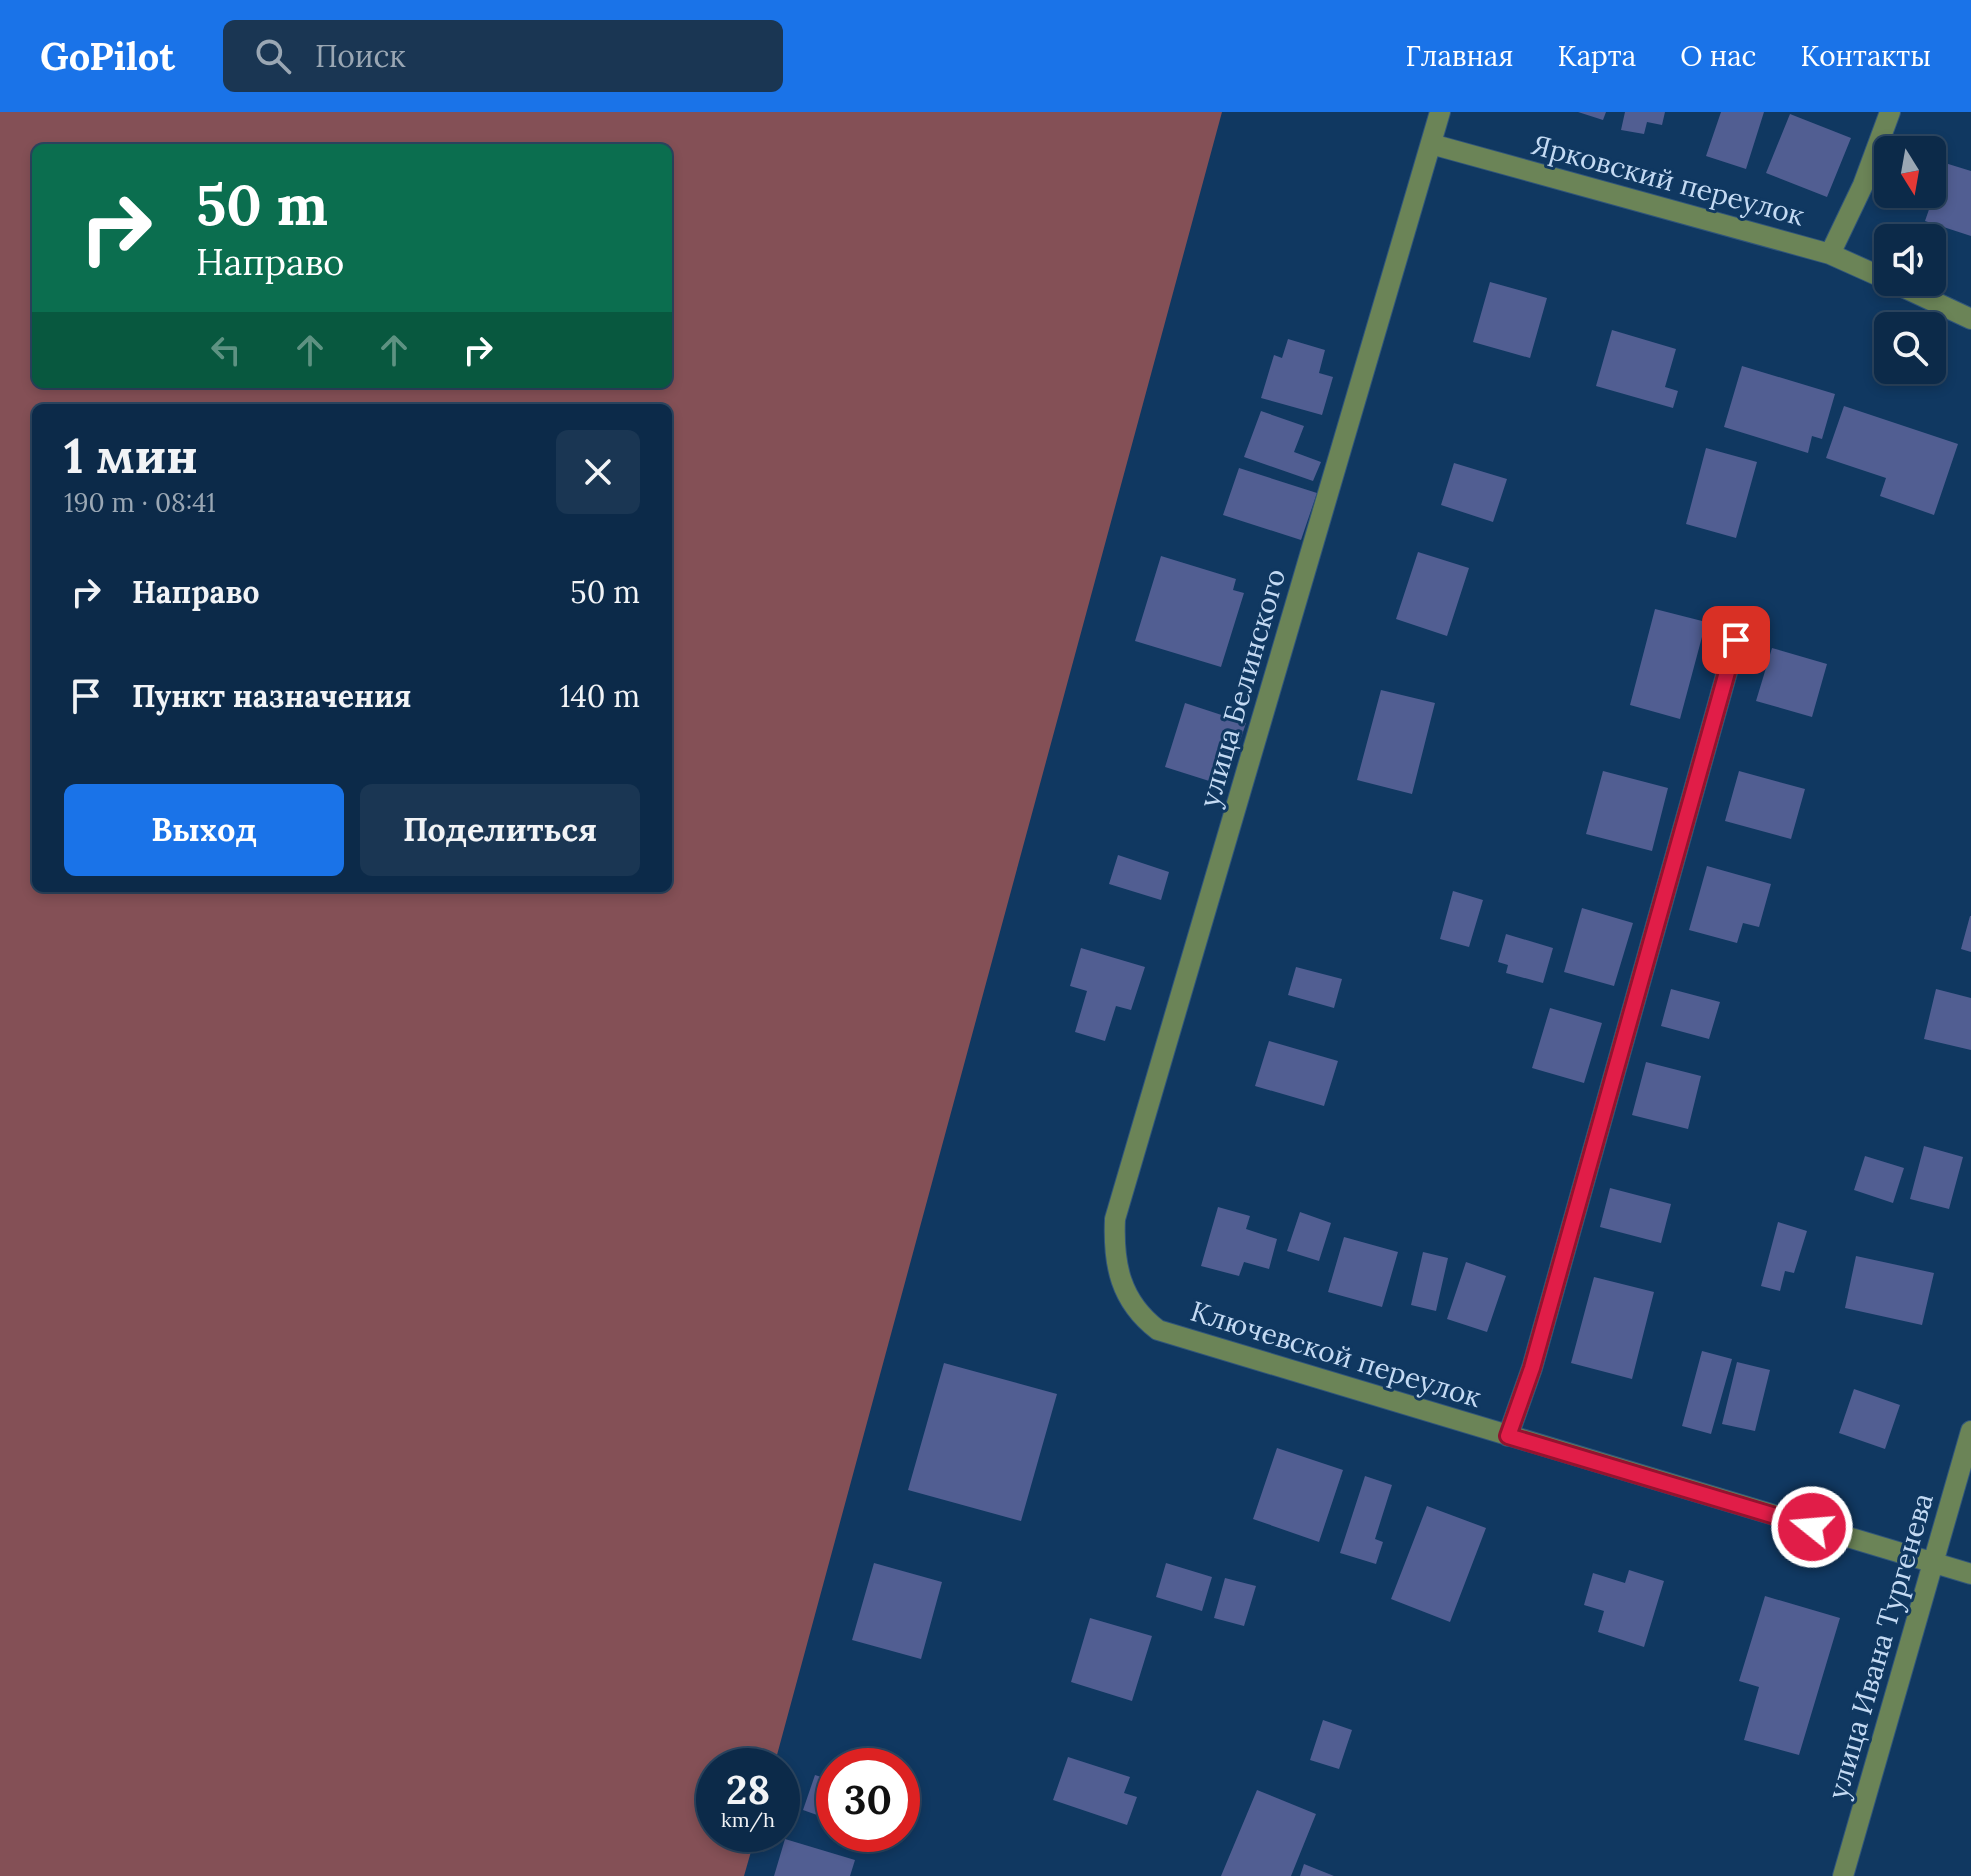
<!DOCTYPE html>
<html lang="ru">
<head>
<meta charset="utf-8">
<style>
	body { margin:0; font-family:Lora,serif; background:#1a3653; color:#f1f3f6; height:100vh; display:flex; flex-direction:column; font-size:30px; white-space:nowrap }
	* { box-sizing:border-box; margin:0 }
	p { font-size:26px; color:#9aa7b4 }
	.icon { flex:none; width:44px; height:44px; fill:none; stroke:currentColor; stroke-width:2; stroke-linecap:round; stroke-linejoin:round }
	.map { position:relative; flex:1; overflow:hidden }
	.details { position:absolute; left:32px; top:292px; width:640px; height:488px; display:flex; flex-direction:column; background:#0c2a49; border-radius:12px; box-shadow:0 4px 12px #0003,0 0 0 2px #2c4661 }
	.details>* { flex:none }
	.guide { position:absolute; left:32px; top:32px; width:640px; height:244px; border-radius:12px; box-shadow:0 4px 12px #0003,0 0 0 2px #2c4661; background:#0b6e4f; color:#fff; overflow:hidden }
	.needle { width:52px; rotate:169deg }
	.fabs { position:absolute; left:1874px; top:24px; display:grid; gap:16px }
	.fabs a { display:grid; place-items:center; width:72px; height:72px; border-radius:12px; background:#0c2a49; box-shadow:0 4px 12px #0003,0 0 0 2px #2c4661; font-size:40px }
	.speed { position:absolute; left:696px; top:1636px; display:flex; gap:16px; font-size:40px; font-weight:700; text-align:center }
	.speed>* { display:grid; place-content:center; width:104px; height:104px; border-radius:50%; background:#0c2a49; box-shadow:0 4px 12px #0003,0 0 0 2px #2c4661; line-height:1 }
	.speed small { font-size:20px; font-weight:400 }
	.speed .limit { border:12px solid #d22; background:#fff; color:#111 }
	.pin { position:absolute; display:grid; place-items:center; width:68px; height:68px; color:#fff; margin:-34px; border-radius:16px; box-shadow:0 4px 12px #0006 }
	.me { position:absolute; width:88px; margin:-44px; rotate:287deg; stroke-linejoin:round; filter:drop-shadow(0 0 6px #0008) }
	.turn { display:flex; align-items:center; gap:28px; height:168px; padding:0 32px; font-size:36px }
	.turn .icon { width:104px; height:104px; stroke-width:2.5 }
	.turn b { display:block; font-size:56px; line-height:68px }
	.lanes { display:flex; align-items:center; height:76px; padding:0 32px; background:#0003; justify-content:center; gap:40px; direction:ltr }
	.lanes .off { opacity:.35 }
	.round { display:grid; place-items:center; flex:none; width:84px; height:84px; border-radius:12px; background:#1a3653 }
	.head { display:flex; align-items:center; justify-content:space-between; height:136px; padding:0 32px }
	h1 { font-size:48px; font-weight:700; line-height:60px }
	.cta { display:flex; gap:16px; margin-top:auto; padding:16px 32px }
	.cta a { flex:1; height:92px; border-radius:12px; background:#1a73e8; color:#fff; font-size:32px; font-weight:700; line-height:92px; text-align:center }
	.cta a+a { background:#1a3653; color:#f1f3f6 }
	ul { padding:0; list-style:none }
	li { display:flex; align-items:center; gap:24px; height:104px; padding:0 32px }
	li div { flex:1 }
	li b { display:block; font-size:30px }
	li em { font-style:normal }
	header { display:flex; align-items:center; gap:48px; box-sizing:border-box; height:112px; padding:0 40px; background:#1a73e8; color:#fff }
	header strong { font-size:38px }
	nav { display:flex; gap:44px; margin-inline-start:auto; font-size:28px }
	.search { width:560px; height:72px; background:#1a3653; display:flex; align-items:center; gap:20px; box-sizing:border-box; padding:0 28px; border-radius:12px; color:#9aa7b4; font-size:30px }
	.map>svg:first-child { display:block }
	.green { fill:#845056; fill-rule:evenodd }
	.building { fill:#515e92 }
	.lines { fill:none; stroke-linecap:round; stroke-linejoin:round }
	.minor-casing { stroke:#30557b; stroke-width:22 }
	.minor { stroke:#6b8457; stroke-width:20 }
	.route-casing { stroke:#92132f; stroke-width:20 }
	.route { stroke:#e11d48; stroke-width:14 }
	.labels { text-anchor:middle; stroke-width:6; stroke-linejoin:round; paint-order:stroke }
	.street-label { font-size:28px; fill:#c4daf3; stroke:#103861 }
</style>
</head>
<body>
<header>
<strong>GoPilot</strong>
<div class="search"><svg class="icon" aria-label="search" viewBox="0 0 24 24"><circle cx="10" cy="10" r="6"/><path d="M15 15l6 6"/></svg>Поиск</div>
<nav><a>Главная</a><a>Карта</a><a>О нас</a><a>Контакты</a></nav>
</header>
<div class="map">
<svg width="1971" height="1764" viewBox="0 0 1971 1764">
	<rect width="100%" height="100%" fill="#103861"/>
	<path class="green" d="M 0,0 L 1222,0 L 774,1654 L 714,1654 L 714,1722 L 756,1722 L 744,1764 L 0,1764 ZM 36,36 L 668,36 L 668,272 L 36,272 ZM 36,296 L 668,296 L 668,776 L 36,776 Z"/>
	<path class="building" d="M 1578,0 L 1606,0 L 1603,8 Z
		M 1625,0 L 1665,0 L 1662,13 L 1647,10 L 1644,22 L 1621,18 Z
		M 1721,0 L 1764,0 L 1746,57 L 1706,44 Z
		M 1790,2 L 1851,26 L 1827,85 L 1766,61 Z
		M 1945,51 L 1971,59 L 1971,124 L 1925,109 Z
		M 1490,170 L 1547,186 L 1530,246 L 1473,230 Z
		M 1612,218 L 1676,237 L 1665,275 L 1678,279 L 1673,296 L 1596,274 Z
		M 1288,227 L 1325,238 L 1319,261 L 1333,265 L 1322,303 L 1261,286 L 1274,243 L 1282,246 Z
		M 1742,254 L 1835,282 L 1822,327 L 1812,324 L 1808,341 L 1724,315 Z
		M 1844,294 L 1958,332 L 1934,403 L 1880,384 L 1886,366 L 1826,346 Z
		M 1261,299 L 1304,314 L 1294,340 L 1321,350 L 1313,369 L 1244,345 Z
		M 1706,336 L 1757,350 L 1736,426 L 1686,412 Z
		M 1454,351 L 1507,367 L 1493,410 L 1441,393 Z
		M 1239,356 L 1317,381 L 1301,428 L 1223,403 Z
		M 1418,440 L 1469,456 L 1447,524 L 1396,507 Z
		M 1161,444 L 1236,467 L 1233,478 L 1244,481 L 1221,555 L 1135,529 Z
		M 1655,497 L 1706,510 L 1680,607 L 1630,593 Z
		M 1772,536 L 1827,552 L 1812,605 L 1756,589 Z
		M 1381,578 L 1435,591 L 1412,682 L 1357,668 Z
		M 1185,591 L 1246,611 L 1225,674 L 1165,655 Z
		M 1603,659 L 1668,676 L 1652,739 L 1586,722 Z
		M 1739,659 L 1805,677 L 1791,727 L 1725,709 Z
		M 1118,743 L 1169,760 L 1161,788 L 1109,772 Z
		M 1707,754 L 1771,772 L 1759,815 L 1743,811 L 1737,831 L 1689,818 Z
		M 1453,779 L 1483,788 L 1469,835 L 1440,827 Z
		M 1582,796 L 1633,811 L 1614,874 L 1564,860 Z
		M 1970,804 L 1971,804 L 1971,840 L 1961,837 Z
		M 1506,822 L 1553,836 L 1543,871 L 1506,861 L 1508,853 L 1498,850 Z
		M 1081,836 L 1145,855 L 1131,898 L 1116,894 L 1105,929 L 1075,920 L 1087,879 L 1070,874 Z
		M 1296,855 L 1342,867 L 1334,896 L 1288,883 Z
		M 1671,877 L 1720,890 L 1709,927 L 1661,914 Z
		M 1936,877 L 1971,886 L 1971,938 L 1924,927 Z
		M 1550,896 L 1602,911 L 1584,971 L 1532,956 Z
		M 1269,929 L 1338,949 L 1324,994 L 1255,974 Z
		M 1646,950 L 1701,964 L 1688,1017 L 1632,1003 Z
		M 1924,1034 L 1963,1045 L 1949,1097 L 1910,1087 Z
		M 1865,1044 L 1904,1056 L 1893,1091 L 1854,1078 Z
		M 1610,1076 L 1671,1092 L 1661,1131 L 1600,1115 Z
		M 1218,1095 L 1250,1104 L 1246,1117 L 1277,1127 L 1269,1157 L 1244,1150 L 1239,1164 L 1201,1154 Z
		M 1300,1100 L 1331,1111 L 1319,1149 L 1287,1139 Z
		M 1778,1110 L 1807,1119 L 1794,1161 L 1785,1159 L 1780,1179 L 1761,1174 Z
		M 1344,1125 L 1398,1140 L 1382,1195 L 1328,1180 Z
		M 1423,1140 L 1448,1146 L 1436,1199 L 1411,1193 Z
		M 1856,1144 L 1934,1161 L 1922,1213 L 1845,1196 Z
		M 1466,1150 L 1506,1164 L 1487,1220 L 1447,1207 Z
		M 1594,1165 L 1654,1180 L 1632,1267 L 1571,1251 Z
		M 1702,1239 L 1732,1247 L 1711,1322 L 1682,1314 Z
		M 1737,1250 L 1770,1258 L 1755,1319 L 1722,1312 Z
		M 944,1251 L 1057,1282 L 1021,1409 L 908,1378 Z
		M 1854,1277 L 1900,1293 L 1885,1337 L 1839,1321 Z
		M 1277,1336 L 1343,1358 L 1319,1430 L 1253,1407 Z
		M 1365,1364 L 1392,1373 L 1375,1427 L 1383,1430 L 1376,1452 L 1340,1441 Z
		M 1427,1394 L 1486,1416 L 1450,1510 L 1391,1487 Z
		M 874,1451 L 942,1470 L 921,1547 L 852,1528 Z
		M 1166,1451 L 1212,1465 L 1202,1499 L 1156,1485 Z
		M 1629,1458 L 1664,1469 L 1644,1535 L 1598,1520 L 1604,1499 L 1584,1493 L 1593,1461 L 1625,1471 Z
		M 1225,1466 L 1256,1474 L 1244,1514 L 1214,1506 Z
		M 1765,1484 L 1840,1506 L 1799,1643 L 1744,1628 L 1759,1575 L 1739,1569 Z
		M 1090,1506 L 1152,1524 L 1132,1589 L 1071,1570 Z
		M 1323,1608 L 1352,1618 L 1339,1657 L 1310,1648 Z
		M 1068,1645 L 1130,1665 L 1124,1681 L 1137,1685 L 1127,1713 L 1053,1688 Z
		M 815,1663 L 834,1669 L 834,1709 L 803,1698 Z
		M 1257,1678 L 1316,1702 L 1291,1764 L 1221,1764 Z
		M 874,1722 L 893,1722 L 891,1728 Z
		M 785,1727 L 855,1748 L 850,1764 L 774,1764 Z
		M 1304,1752 L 1334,1764 L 1300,1764 Z"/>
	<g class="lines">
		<g class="minor-casing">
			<path id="minor" d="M 1440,0 L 1115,1107 C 1113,1152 1120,1189 1158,1218 L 1971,1462
				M 1431,32 L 1830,142 L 1888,168
				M 1830,142 L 1863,73 L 1890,0
				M 1892,170 L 1971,207
				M 1508,1324 L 1532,1256 L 1736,528
				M 1843,1764 L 1971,1319"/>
		</g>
		<use href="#minor" class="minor"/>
	</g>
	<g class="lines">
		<g class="route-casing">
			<path id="route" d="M 1736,528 L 1532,1256 L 1508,1324 L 1812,1415"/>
		</g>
		<use href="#route" class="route"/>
	</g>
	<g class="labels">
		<g class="street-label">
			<text transform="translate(1668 68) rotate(15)" y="10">Ярковский переулок</text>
			<text transform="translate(1242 576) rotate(-74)" y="10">улица Белинского</text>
			<text transform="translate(1336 1242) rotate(17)" y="10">Ключевской переулок</text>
			<text transform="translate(1880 1534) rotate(-74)" y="10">улица Ивана Тургенева</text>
		</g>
	</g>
</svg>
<div class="fabs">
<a><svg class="needle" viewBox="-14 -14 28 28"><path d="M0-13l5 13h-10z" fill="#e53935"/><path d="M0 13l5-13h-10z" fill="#9aa7b4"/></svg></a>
<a><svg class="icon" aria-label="sound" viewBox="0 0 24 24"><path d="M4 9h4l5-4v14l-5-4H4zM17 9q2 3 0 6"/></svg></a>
<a><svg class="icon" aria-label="search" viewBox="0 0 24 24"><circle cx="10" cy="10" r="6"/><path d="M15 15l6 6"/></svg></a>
</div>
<div class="speed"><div>28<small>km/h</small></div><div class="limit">30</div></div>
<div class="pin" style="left:1736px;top:528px;background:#d93025"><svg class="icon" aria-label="arrive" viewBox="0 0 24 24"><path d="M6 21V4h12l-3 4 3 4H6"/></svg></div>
<svg class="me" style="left:1812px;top:1415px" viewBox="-20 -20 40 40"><circle r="17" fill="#e11d48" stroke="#fff" stroke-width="3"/><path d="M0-11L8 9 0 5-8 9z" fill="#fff"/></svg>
<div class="guide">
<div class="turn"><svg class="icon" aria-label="right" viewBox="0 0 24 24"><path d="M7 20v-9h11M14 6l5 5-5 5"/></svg><div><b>50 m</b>Направо</div></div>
<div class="lanes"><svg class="icon off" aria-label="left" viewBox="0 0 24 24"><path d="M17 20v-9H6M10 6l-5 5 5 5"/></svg><svg class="icon off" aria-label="ahead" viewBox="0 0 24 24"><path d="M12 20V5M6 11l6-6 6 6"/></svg><svg class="icon off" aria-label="ahead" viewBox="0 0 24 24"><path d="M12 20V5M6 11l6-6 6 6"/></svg><svg class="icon" aria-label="right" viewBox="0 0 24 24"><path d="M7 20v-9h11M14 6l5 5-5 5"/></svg></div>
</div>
<section class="details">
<div class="head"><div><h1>1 мин</h1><p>190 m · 08:41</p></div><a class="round"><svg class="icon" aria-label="close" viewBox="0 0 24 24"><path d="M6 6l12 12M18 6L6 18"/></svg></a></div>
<ul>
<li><svg class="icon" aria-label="right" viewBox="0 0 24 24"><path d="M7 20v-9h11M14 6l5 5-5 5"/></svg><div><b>Направо</b></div><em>50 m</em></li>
<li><svg class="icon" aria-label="arrive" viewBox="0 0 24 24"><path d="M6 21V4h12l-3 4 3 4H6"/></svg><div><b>Пункт назначения</b></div><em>140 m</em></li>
</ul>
<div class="cta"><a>Выход</a><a>Поделиться</a></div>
</section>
</div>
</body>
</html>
